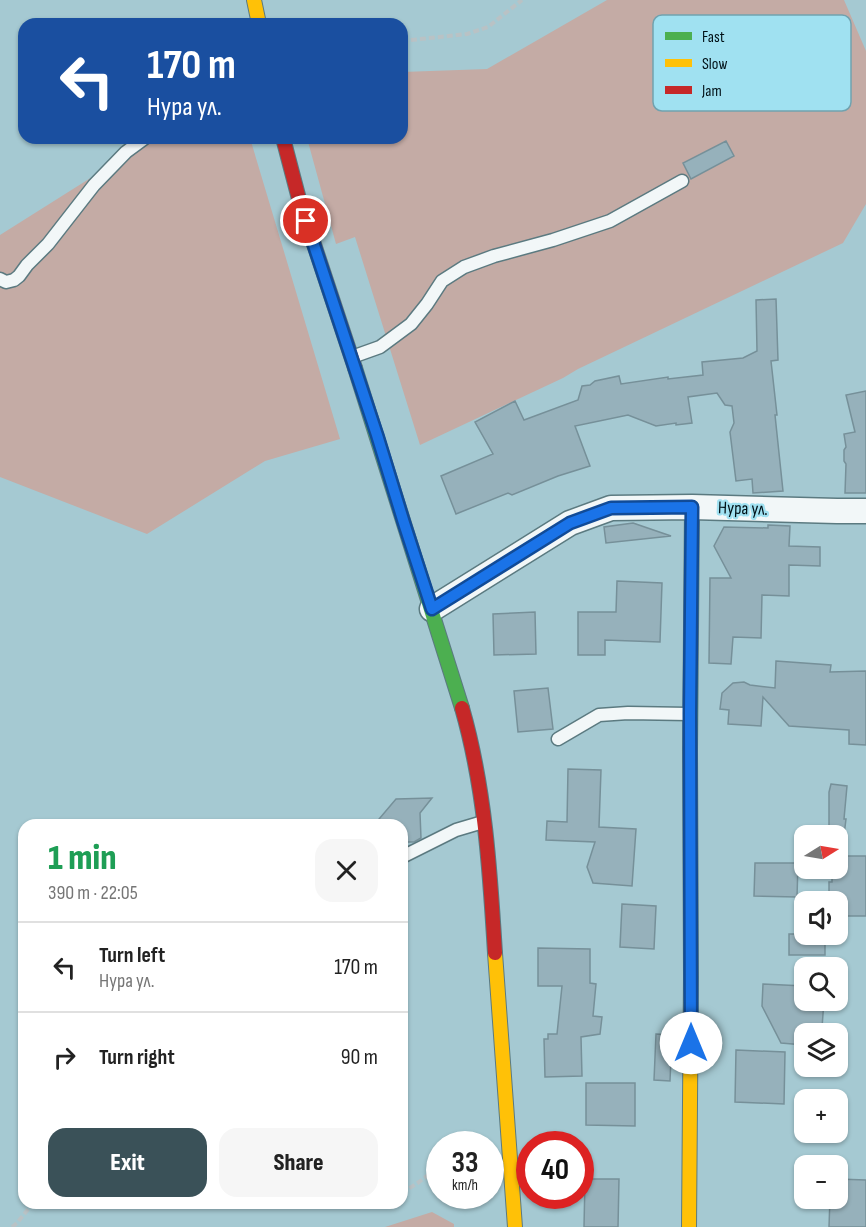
<!DOCTYPE html>
<html lang="en">
<head>
<meta charset="utf-8">
<style>
	body { margin:0; font-family:"Sofia Sans Condensed",sans-serif; background:#f6f6f6; color:#222; height:100vh; display:flex; flex-direction:column; font-size:22px; white-space:nowrap }
	* { box-sizing:border-box; margin:0 }
	p { font-size:20px; color:#767676 }
	.icon { flex:none; width:33px; height:33px; fill:none; stroke:currentColor; stroke-width:2; stroke-linecap:round; stroke-linejoin:round }
	.map { position:relative; flex:1; overflow:hidden }
	.sheet { position:absolute; left:18px; top:819px; width:390px; height:390px; display:flex; flex-direction:column; background:#fff; border-radius:18px; box-shadow:0 2px 4px #0004 }
	.sheet>* { flex:none }
	.banner { position:absolute; left:18px; top:18px; width:390px; height:126px; border-radius:18px; box-shadow:0 2px 4px #0004; background:#1a4fa0; color:#fff; overflow:hidden }
	.needle { width:39px; rotate:79deg }
	.buttons { position:absolute; left:794px; top:825px; display:grid; gap:12px }
	.buttons a { display:grid; place-items:center; width:54px; height:54px; border-radius:12px; background:#fff; box-shadow:0 2px 4px #0004; font-size:30px }
	.speed { position:absolute; left:426px; top:1131px; display:flex; gap:12px; font-size:30px; font-weight:700; text-align:center }
	.speed>* { display:grid; place-content:center; width:78px; height:78px; border-radius:50%; background:#fff; box-shadow:0 2px 4px #0004; line-height:1 }
	.speed small { font-size:15px; font-weight:400 }
	.speed .limit { border:9px solid #d22; background:#fff; color:#111 }
	.pin { position:absolute; display:grid; place-items:center; width:51px; height:51px; color:#fff; margin:-26px; border:3px solid #fff; border-radius:50%; box-shadow:0 2px 6px #0007 }
	.me { position:absolute; width:66px; margin:-33px; rotate:0deg; stroke-linejoin:round; filter:drop-shadow(0 0 4px #0008) }
	.turn { display:flex; align-items:center; gap:21px; height:126px; padding:0 30px; font-size:27px }
	.turn .icon { width:78px; height:78px; stroke-width:2.5 }
	.turn b { display:block; font-size:42px; line-height:51px }
	.round { display:grid; place-items:center; flex:none; width:63px; height:63px; border-radius:18px; background:#f6f6f6 }
	.overview { display:flex; align-items:center; justify-content:space-between; height:102px; padding:0 30px }
	h1 { font-size:36px; font-weight:800; line-height:45px; color:#1e9e55 }
	.button { display:flex; gap:12px; margin-top:auto; padding:12px 30px }
	.button a { flex:1; height:69px; border-radius:18px; background:#3a5158; color:#fff; font-size:24px; font-weight:800; line-height:69px; text-align:center }
	.button a+a { background:#f6f6f6; color:#222 }
	ul { padding:0; list-style:none }
	li { display:flex; align-items:center; gap:18px; height:90px; padding:0 30px; border-top:2px solid #e0e0e0 }
	li div { flex:1 }
	li b { display:block; font-size:22px }
	li em { font-style:normal }
	.map>svg:first-child { display:block }
	.green { fill:#c4aba5 }
	.building { fill:#96b1bb; stroke:#769099; stroke-width:1.5 }
	.lines { fill:none; stroke-linecap:round; stroke-linejoin:round }
	.lane-casing { stroke:#5b7a80; stroke-width:15 }
	.street-casing { stroke:#5b7a80; stroke-width:27 }
	.fast-casing { stroke:#5b7a80; stroke-width:16 }
	.slow-casing { stroke:#5b7a80; stroke-width:16 }
	.jam-casing { stroke:#5b7a80; stroke-width:16 }
	.path { stroke:#b9c2c5; stroke-width:4; stroke-dasharray:6 3; stroke-linecap:butt }
	.lane { stroke:#f2f7f8; stroke-width:12 }
	.street { stroke:#f2f7f8; stroke-width:24 }
	.fast { stroke:#4caf50; stroke-width:14 }
	.slow { stroke:#ffc107; stroke-width:14 }
	.jam { stroke:#c62828; stroke-width:14 }
	.route-casing { stroke:#114b97; stroke-width:15 }
	.route { stroke:#1a73e8; stroke-width:10 }
	.labels { text-anchor:middle; stroke-width:4.5; stroke-linejoin:round; paint-order:stroke }
	.street-label { font-size:18px; fill:#001016; stroke:#a0e1f1 }
	.key { fill:#a0e1f1; stroke:#70a2af; stroke-width:1.5 }
	.key-label { font-size:16px; fill:#001016 }
</style>
</head>
<body>
<div class="map">
<svg width="866" height="1227" viewBox="0 0 866 1227">
	<rect width="100%" height="100%" fill="#a5c9d2"/>
	<path class="green" d="M 607,0 L 844,0 L 866,51 L 866,204 L 843,243 L 578,369 L 563,378 L 420,445 L 355,237 L 336,244 L 307,138 L 402,138 L 402,72 L 487,69 Z
		M 154,138 L 250,138 L 340,439 L 265,461 L 147,534 L 0,477 L 0,235 Z
		M 432,1212 L 454,1224 L 454,1227 L 385,1227 Z"/>
	<path class="building" d="M 726,141 L 734,156 L 691,179 L 683,163 Z
		M 776,299 L 778,360 L 771,361 L 777,415 L 775,415 L 783,491 L 753,493 L 752,479 L 736,481 L 730,432 L 734,423 L 732,406 L 725,405 L 717,393 L 688,397 L 692,423 L 676,425 L 676,423 L 656,426 L 628,415 L 575,426 L 590,466 L 558,476 L 512,495 L 508,493 L 456,514 L 441,476 L 493,454 L 475,422 L 515,401 L 524,420 L 578,400 L 582,386 L 590,385 L 595,381 L 619,376 L 621,384 L 668,377 L 668,379 L 703,375 L 702,362 L 743,358 L 757,351 L 756,300 Z
		M 866,391 L 866,493 L 845,493 L 846,464 L 844,461 L 844,450 L 846,447 L 844,434 L 855,432 L 846,395 Z
		M 633,523 L 671,536 L 606,543 L 604,527 Z
		M 768,525 L 790,526 L 789,546 L 820,547 L 820,566 L 789,565 L 789,596 L 762,595 L 761,638 L 733,637 L 731,664 L 709,663 L 710,578 L 731,578 L 714,546 L 724,527 L 768,528 Z
		M 617,581 L 662,583 L 660,642 L 605,640 L 605,655 L 578,655 L 578,612 L 616,612 Z
		M 535,612 L 536,654 L 494,655 L 493,614 Z
		M 776,661 L 831,665 L 830,672 L 866,671 L 866,745 L 849,744 L 849,730 L 789,726 L 763,697 L 761,726 L 728,724 L 729,710 L 720,709 L 722,693 L 733,683 L 744,682 L 750,685 L 775,688 Z
		M 548,688 L 553,729 L 518,732 L 514,691 Z
		M 568,769 L 601,770 L 599,827 L 636,829 L 632,886 L 593,883 L 587,867 L 595,842 L 546,840 L 547,821 L 567,822 Z
		M 831,784 L 847,786 L 844,819 L 846,819 L 842,851 L 837,851 L 837,836 L 829,836 L 829,792 Z
		M 432,798 L 420,813 L 421,838 L 414,842 L 402,842 L 402,825 L 374,825 L 396,799 Z
		M 837,856 L 866,856 L 866,916 L 837,916 L 837,902 L 829,902 L 829,882 L 832,882 L 832,868 L 837,868 Z
		M 755,863 L 798,863 L 797,897 L 754,896 Z
		M 622,904 L 656,906 L 654,949 L 620,947 Z
		M 789,934 L 825,934 L 825,955 L 789,955 Z
		M 538,948 L 590,949 L 590,983 L 596,984 L 593,1016 L 602,1017 L 600,1034 L 581,1037 L 582,1076 L 545,1077 L 544,1039 L 548,1039 L 548,1034 L 557,1034 L 562,986 L 538,986 Z
		M 763,984 L 804,986 L 804,1000 L 824,1000 L 822,1028 L 804,1027 L 804,1045 L 781,1043 L 762,1006 Z
		M 656,1034 L 672,1035 L 670,1081 L 654,1080 Z
		M 736,1050 L 785,1052 L 784,1104 L 735,1102 Z
		M 586,1083 L 635,1083 L 635,1126 L 586,1125 Z
		M 585,1179 L 619,1179 L 618,1227 L 584,1227 Z
		M 837,1179 L 866,1180 L 866,1227 L 829,1227 L 830,1198 L 837,1198 Z"/>
	<g class="lines">
		<g class="lane-casing">
			<path id="lane" d="M 0,279 L 6,282 L 14,280 L 19,276 L 27,265 L 48,244 L 94,185 L 126,152 L 145,138
				M 352,357 L 380,347 L 411,324 L 427,304 L 442,281 L 464,267 L 494,256 L 553,240 L 610,221 L 682,181
				M 558,739 L 599,715 L 628,713 L 689,714
				M 402,857 L 456,830 L 483,822"/>
		</g>
		<g class="street-casing">
			<path id="street" d="M 432,609 L 570,523 L 611,508 L 692,507 L 837,511 L 866,511"/>
		</g>
		<g class="fast-casing">
			<path id="fast" d="M 355,368 L 462,708
				M 690,751 L 692,507"/>
		</g>
		<g class="slow-casing">
			<path id="slow" d="M 254,0 L 259,24
				M 495,953 L 515,1227
				M 689,1227 L 691,977 L 690,751"/>
		</g>
		<g class="jam-casing">
			<path id="jam" d="M 283,138 L 299,199 L 355,368
				M 462,708 C 485,788 490,871 495,953"/>
		</g>
		<path class="path" d="M 402,41 L 467,34 L 488,27 L 522,0
			M 402,1193 L 419,1182 L 440,1166
			M 12,1227 L 17,1223 L 33,1203"/>
		<use href="#lane" class="lane"/>
		<use href="#street" class="street"/>
		<use href="#fast" class="fast"/>
		<use href="#slow" class="slow"/>
		<use href="#jam" class="jam"/>
	</g>
	<g class="lines">
		<g class="route-casing">
			<path id="route" d="M 306,221 L 377,435 L 404,523 L 432,609 L 570,523 L 611,508 L 692,507 L 690,714 L 691,1043"/>
		</g>
		<use href="#route" class="route"/>
	</g>
	<g class="labels">
		<g class="street-label">
			<text transform="translate(743 508) rotate(2)" y="6">Нура ул.</text>
		</g>
	</g>
	<rect x="653" y="15" width="198" height="96" rx="9" class="key"/>
	<rect x="665" y="32" width="27" height="8" fill="#4caf50"/>
	<rect x="665" y="59" width="27" height="8" fill="#ffc107"/>
	<rect x="665" y="86" width="27" height="8" fill="#c62828"/>
	<g class="key-label">
		<text x="702" y="42">Fast</text>
		<text x="702" y="69">Slow</text>
		<text x="702" y="96">Jam</text>
	</g>
</svg>
<div class="buttons">
<a><svg class="needle" viewBox="-14 -14 28 28"><path d="M0-13l5 13h-10z" fill="#e53935"/><path d="M0 13l5-13h-10z" fill="#767676"/></svg></a>
<a><svg class="icon" aria-label="sound" viewBox="0 0 24 24"><path d="M4 9h4l5-4v14l-5-4H4zM17 9q2 3 0 6"/></svg></a>
<a><svg class="icon" aria-label="search" viewBox="0 0 24 24"><circle cx="10" cy="10" r="6"/><path d="M15 15l6 6"/></svg></a>
<a><svg class="icon" aria-label="layers" viewBox="0 0 24 24"><path d="M12 4l9 5-9 5-9-5zM3 14l9 5 9-5"/></svg></a>
<a>+</a>
<a>−</a>
</div>
<div class="speed"><div>33<small>km/h</small></div><div class="limit">40</div></div>
<div class="pin" style="left:306px;top:221px;background:#d93025"><svg class="icon" aria-label="arrive" viewBox="0 0 24 24"><path d="M6 21V4h12l-3 4 3 4H6"/></svg></div>
<svg class="me" style="left:691px;top:1043px" viewBox="-20 -20 40 40"><circle r="19" fill="#fff"/><path d="M0-13L10 11 0 6-10 11z" fill="#1a73e8"/></svg>
<div class="banner">
<div class="turn"><svg class="icon" aria-label="left" viewBox="0 0 24 24"><path d="M17 20v-9H6M10 6l-5 5 5 5"/></svg><div><b>170 m</b>Нура ул.</div></div>
</div>
<section class="sheet">
<div class="overview"><div><h1>1 min</h1><p>390 m · 22:05</p></div><a class="round"><svg class="icon" aria-label="close" viewBox="0 0 24 24"><path d="M6 6l12 12M18 6L6 18"/></svg></a></div>
<ul>
<li><svg class="icon" aria-label="left" viewBox="0 0 24 24"><path d="M17 20v-9H6M10 6l-5 5 5 5"/></svg><div><b>Turn left</b><p>Нура ул.</p></div><em>170 m</em></li>
<li><svg class="icon" aria-label="right" viewBox="0 0 24 24"><path d="M7 20v-9h11M14 6l5 5-5 5"/></svg><div><b>Turn right</b></div><em>90 m</em></li>
</ul>
<div class="button"><a>Exit</a><a>Share</a></div>
</section>
</div>
</body>
</html>
